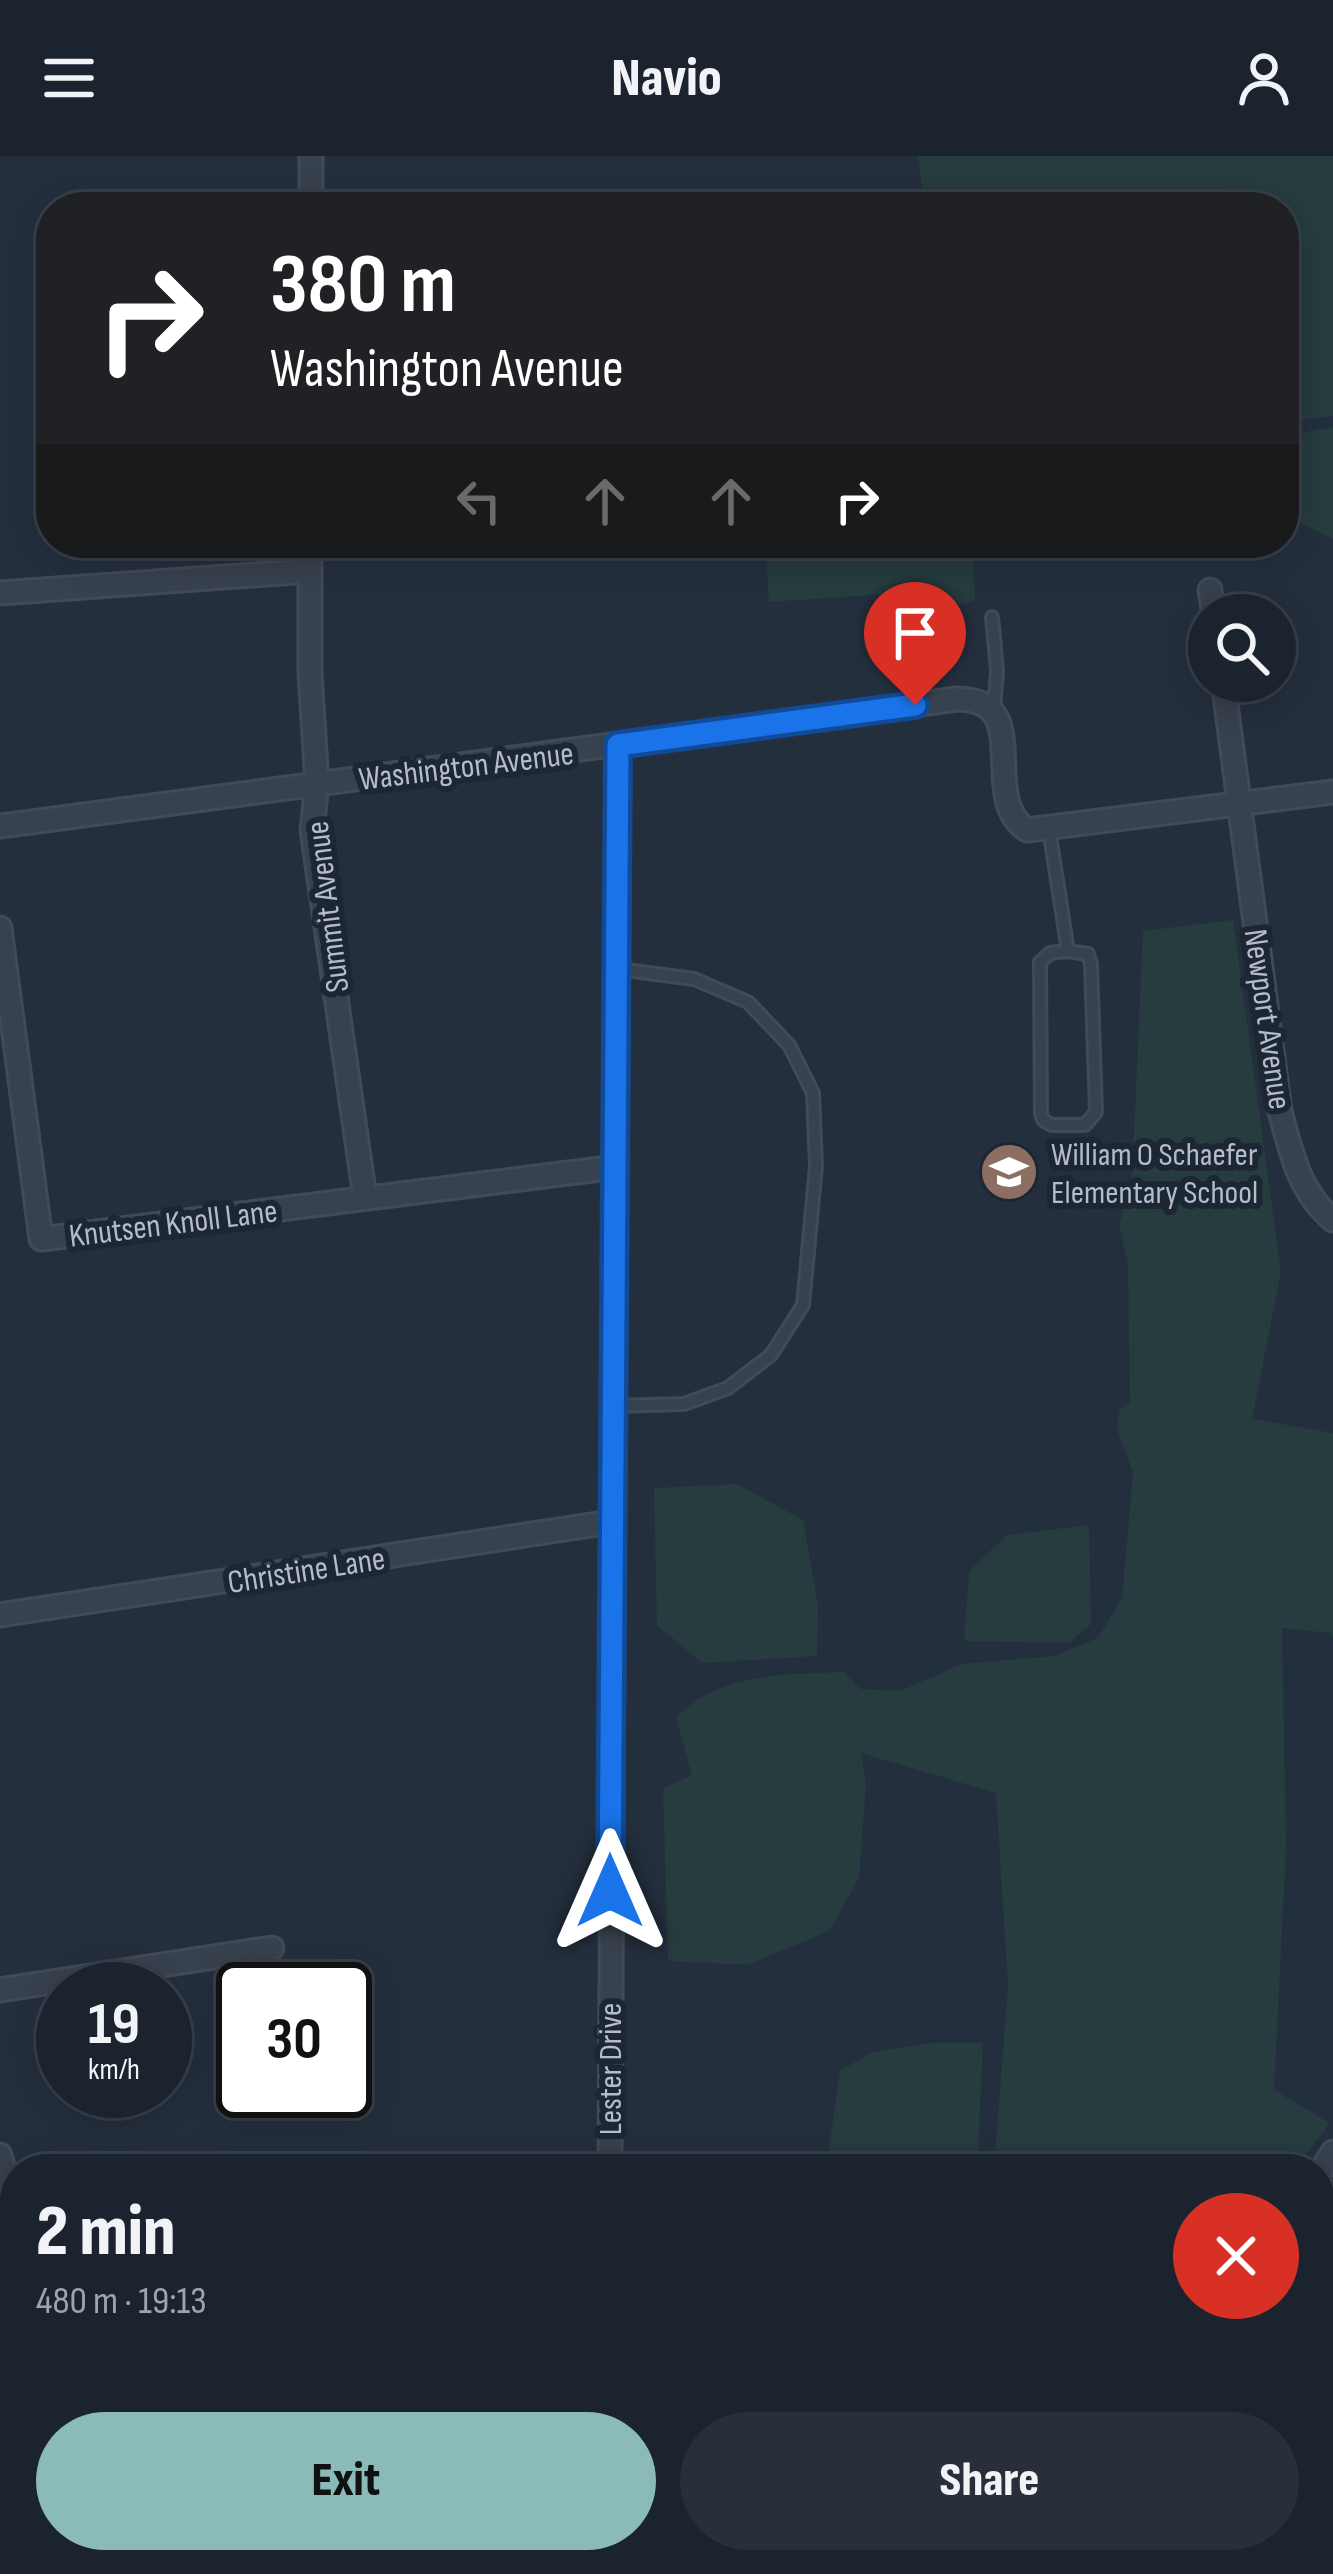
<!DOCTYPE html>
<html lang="en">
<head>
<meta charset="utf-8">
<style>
	body { margin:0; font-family:"Sofia Sans Condensed",sans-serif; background:#282f3a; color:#f1f3f6; height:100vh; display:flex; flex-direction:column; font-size:45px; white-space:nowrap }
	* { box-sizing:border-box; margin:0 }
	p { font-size:39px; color:#a0a4aa }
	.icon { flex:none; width:66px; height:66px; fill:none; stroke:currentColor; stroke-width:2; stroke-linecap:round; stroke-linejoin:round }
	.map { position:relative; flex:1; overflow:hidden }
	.side { position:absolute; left:0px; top:1998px; width:1335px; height:420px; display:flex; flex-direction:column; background:#1b232e; border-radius:48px 48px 0 0; box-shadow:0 6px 30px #0003,0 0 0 3px #39404a }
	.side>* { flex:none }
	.banner { position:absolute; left:36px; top:36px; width:1263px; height:366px; border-radius:48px; box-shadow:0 6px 30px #0003,0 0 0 3px #39404a; background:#202124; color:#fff; overflow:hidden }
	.tools { position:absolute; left:1188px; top:438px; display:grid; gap:24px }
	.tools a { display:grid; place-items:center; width:108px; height:108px; border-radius:50%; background:#1b232e; box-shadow:0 6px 30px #0003,0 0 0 3px #39404a; font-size:60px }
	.speed { position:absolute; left:36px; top:1806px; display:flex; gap:24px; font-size:60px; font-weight:700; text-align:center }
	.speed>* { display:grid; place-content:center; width:156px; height:156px; border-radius:50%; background:#1b232e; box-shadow:0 6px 30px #0003,0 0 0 3px #39404a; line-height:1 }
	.speed small { font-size:30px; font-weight:400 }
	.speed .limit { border:6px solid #111; border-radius:18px; background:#fff; color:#111 }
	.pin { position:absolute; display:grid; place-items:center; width:102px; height:102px; color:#fff; margin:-123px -51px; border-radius:50% 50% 50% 0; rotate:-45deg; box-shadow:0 0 12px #0007 }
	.pin .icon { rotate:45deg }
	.me { position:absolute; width:132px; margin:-66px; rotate:0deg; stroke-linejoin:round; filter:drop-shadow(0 0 9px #0008) }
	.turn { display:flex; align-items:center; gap:42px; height:252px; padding:0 36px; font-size:54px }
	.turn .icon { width:156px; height:156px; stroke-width:2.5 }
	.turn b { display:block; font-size:84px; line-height:102px }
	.lanes { display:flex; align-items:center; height:114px; padding:0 36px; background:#0003; justify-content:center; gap:60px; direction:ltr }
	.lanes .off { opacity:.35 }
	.round { display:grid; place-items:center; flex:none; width:126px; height:126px; border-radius:63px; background:#282f3a }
	.head { display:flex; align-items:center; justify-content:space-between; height:204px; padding:0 36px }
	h1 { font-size:72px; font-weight:800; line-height:90px }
	.button { display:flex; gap:24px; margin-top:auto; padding:24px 36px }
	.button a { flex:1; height:138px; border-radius:72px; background:#8bbbb9; color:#111; font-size:48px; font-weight:800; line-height:138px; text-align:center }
	.button a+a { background:#282f3a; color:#f1f3f6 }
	header { display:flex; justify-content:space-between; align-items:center; height:156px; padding:0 36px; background:#1b232e; font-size:54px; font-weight:800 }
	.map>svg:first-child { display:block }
	.green { fill:#263c3f }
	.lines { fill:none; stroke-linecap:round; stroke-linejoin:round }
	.service-casing { stroke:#414a57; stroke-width:16 }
	.minor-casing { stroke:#414a57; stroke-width:27 }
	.service { stroke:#38414e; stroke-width:10 }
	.minor { stroke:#38414e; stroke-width:21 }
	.route-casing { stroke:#114b97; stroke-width:30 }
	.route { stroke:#1a73e8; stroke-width:21 }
	.labels { text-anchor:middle; stroke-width:12; stroke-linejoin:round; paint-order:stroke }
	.street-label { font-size:33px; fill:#b4bcc9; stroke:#1d2633 }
	.poi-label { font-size:33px; fill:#b4bcc9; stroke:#1d2633; text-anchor:start }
</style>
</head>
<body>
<header><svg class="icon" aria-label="menu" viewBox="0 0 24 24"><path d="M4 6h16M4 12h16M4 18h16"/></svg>Navio<svg class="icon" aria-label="person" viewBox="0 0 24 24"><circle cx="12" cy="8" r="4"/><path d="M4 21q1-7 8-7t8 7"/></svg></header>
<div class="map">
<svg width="1333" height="2418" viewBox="0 0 1333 2418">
	<rect width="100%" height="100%" fill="#242f3e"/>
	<path class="green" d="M 918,0 L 1333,0 L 1333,260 L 1284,266 L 1284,51 L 925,51 Z
		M 1333,271 L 1333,383 L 1284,359 L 1284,280 Z
		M 765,387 L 1002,387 L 973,403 L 975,444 L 899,468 L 886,438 L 769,446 Z
		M 1233,764 L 1281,1116 L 1252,1263 L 1333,1277 L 1333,1481 L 1330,1477 L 1282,1472 L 1286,1691 L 1274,1934 L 1330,1967 L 1295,2013 L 994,2013 L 1008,1830 L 996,1637 L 861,1597 L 866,1628 L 859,1722 L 829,1775 L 748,1809 L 668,1805 L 663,1633 L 692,1619 L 676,1562 C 717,1517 787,1518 844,1516 L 860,1533 L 900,1535 L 962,1508 L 1054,1500 L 1098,1482 L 1122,1442 L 1133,1317 L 1117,1273 L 1119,1254 L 1130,1246 L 1128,1109 L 1119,1069 L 1132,1025 L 1143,775 Z
		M 737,1328 L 803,1364 L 818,1449 L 817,1500 L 702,1507 L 657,1469 L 654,1332 Z
		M 1089,1369 L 1091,1468 L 1069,1487 L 964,1485 L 969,1415 L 1007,1379 Z
		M 932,1887 L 983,1887 L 977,2013 L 826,2013 L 840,1915 L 872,1896 Z"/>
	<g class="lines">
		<g class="service-casing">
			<path id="service" d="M 992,461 L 997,515 L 994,554
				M 1049,673 L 1068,795 L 1088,798 L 1091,808 L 1096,956 L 1085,969 L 1052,969 L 1043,964 L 1041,958 L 1040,806 L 1050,797 L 1068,795
				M 613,1250 L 684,1248 L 728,1232 L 771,1199 L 803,1149 L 816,1010 L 813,937 L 789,889 L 748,846 L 694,823 L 618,813"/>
		</g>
		<g class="minor-casing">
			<path id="minor" d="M 311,0 L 311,51
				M 310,387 L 310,517 L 317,628 L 312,674 L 365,1042
				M 1210,434 L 1214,459
				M 0,437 L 310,415
				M 1223,525 L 1280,955 C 1291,996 1299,1036 1333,1064
				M 0,670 L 957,543 C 1037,543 977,641 1027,674 L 1333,636
				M 0,772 L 41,1083 L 616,1011
				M 0,1459 L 611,1366
				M 0,1834 L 272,1792
				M 0,1999 L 8,2028 L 15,2103
				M 610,2013 L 618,589
				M 1320,2016 L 1333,1996
				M 0,2378 L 15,2347
				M 0,2402 L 24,2418
				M 637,2403 L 639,2418
				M 1298,2418 L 1298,2403"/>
		</g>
		<use href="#service" class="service"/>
		<use href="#minor" class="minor"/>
	</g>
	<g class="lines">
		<g class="route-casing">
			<path id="route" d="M 610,1735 L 618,589 L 915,549"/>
		</g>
		<use href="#route" class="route"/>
	</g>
	<defs>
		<g id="school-disc" transform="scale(3)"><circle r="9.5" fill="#8d6e63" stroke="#1d2633"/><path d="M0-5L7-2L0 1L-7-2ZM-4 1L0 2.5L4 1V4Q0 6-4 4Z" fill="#fff"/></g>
	</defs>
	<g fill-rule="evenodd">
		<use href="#school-disc" x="1009" y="1016"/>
	</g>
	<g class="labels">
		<g class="street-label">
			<text transform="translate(466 609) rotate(-7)" y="12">Washington Avenue</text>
			<text transform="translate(326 751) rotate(-97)" y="12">Summit Avenue</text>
			<text transform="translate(1269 863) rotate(82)" y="12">Newport Avenue</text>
			<text transform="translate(173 1066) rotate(-7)" y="12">Knutsen Knoll Lane</text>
			<text transform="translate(306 1413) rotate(-9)" y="12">Christine Lane</text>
			<text transform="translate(609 1913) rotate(-90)" y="12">Lester Drive</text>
		</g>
		<g class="poi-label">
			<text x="1051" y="1009">William O Schaefer<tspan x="1051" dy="38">Elementary School</tspan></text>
		</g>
	</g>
</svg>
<div class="tools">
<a><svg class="icon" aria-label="search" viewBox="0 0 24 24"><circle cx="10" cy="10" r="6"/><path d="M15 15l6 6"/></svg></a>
</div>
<div class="speed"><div>19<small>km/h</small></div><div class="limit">30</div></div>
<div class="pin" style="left:915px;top:549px;background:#d93025"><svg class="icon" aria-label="arrive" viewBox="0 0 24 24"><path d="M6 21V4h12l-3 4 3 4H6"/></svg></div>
<svg class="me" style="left:610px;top:1735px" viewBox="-20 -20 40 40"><path d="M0-17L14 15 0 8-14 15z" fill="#1a73e8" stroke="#fff" stroke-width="4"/></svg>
<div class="banner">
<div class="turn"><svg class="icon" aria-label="right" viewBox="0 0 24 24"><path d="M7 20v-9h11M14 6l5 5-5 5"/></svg><div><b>380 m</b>Washington Avenue</div></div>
<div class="lanes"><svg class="icon off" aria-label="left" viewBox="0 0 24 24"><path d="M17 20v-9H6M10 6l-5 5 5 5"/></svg><svg class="icon off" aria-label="ahead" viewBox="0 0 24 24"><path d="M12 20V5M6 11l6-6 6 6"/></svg><svg class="icon off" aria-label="ahead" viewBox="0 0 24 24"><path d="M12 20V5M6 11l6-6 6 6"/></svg><svg class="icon" aria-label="right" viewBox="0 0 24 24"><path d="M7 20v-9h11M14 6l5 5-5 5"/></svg></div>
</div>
<section class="side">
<div class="head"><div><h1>2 min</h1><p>480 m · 19:13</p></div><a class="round" style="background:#d93025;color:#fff"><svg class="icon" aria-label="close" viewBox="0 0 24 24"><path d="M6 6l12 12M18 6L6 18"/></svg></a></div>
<div class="button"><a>Exit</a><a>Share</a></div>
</section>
</div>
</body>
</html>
